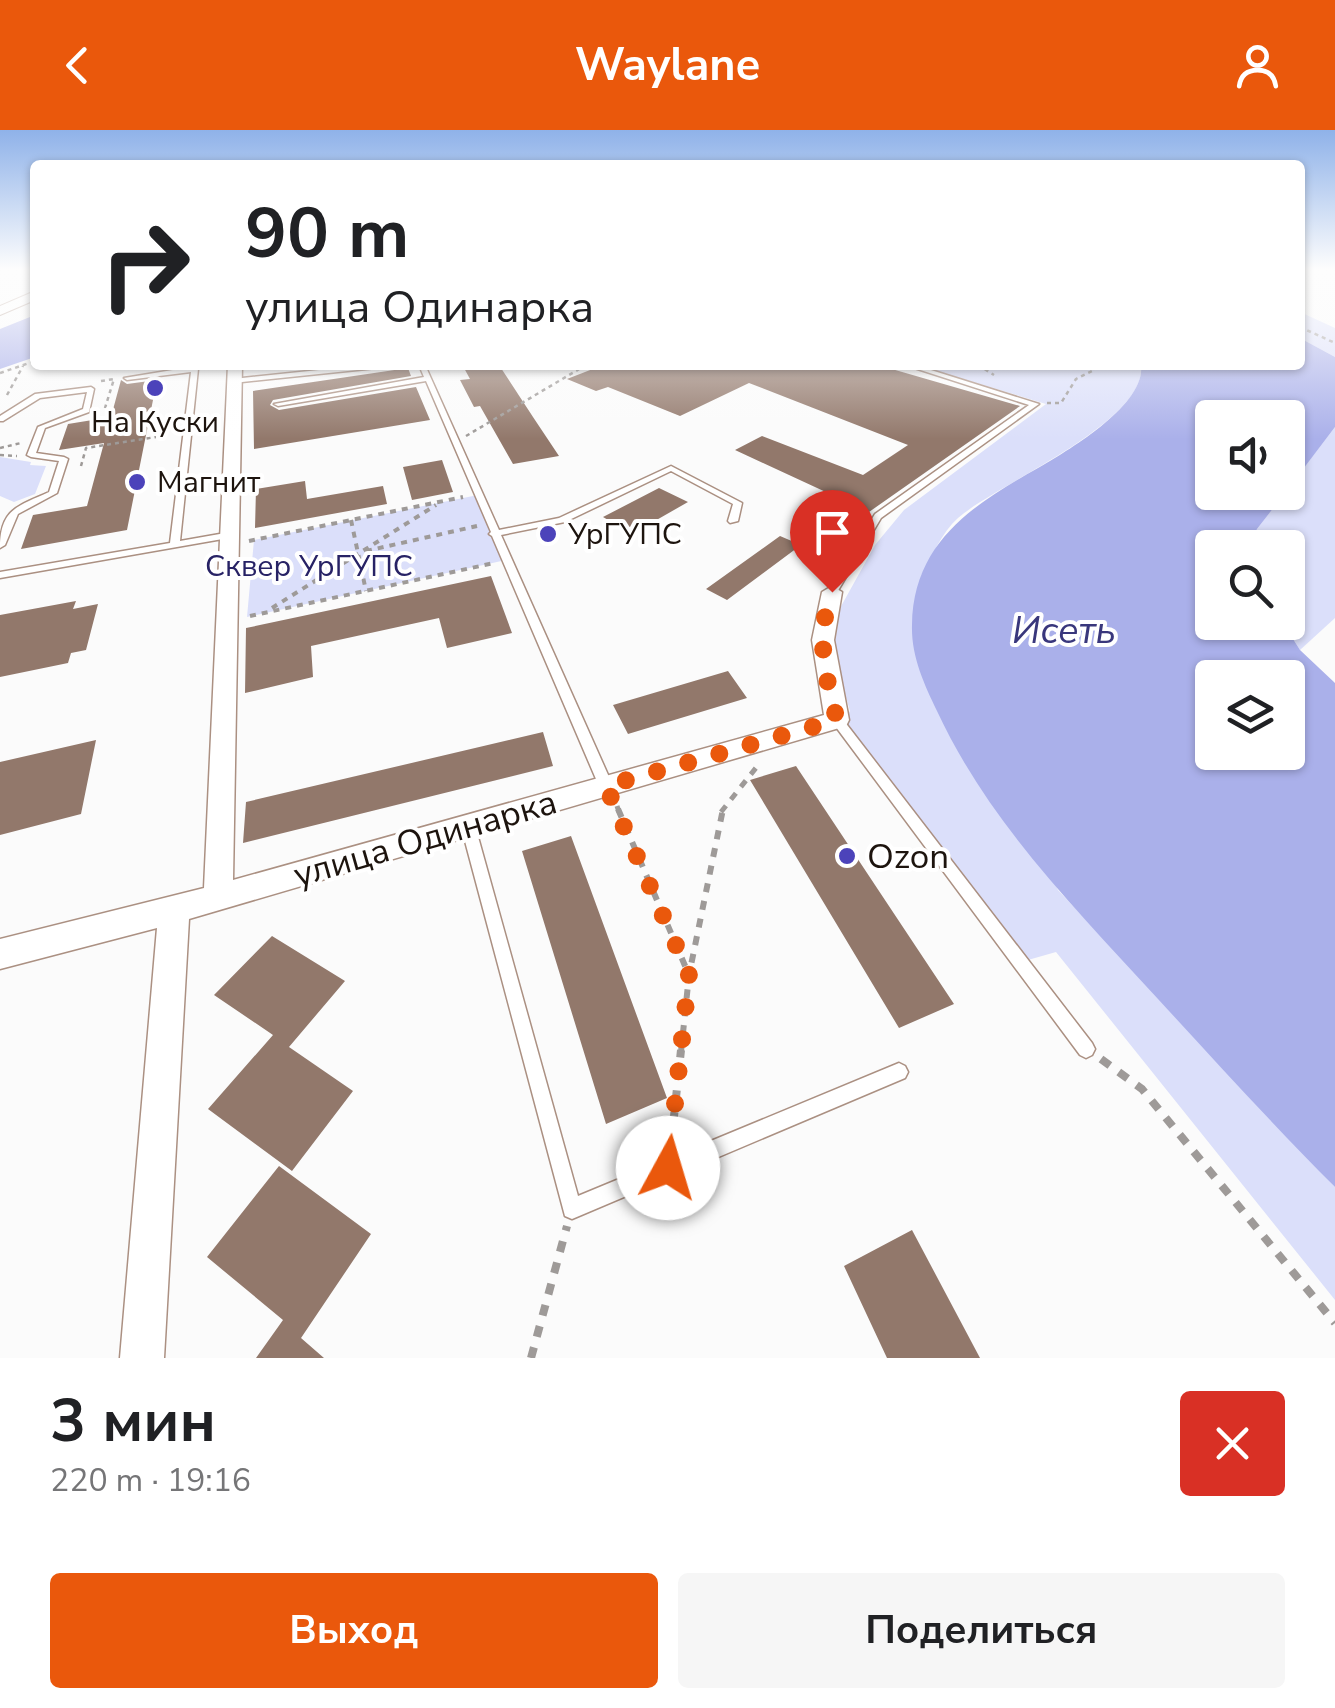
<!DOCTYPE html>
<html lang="ru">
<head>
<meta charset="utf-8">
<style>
	body { margin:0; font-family:"Nunito Sans",sans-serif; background:#f6f6f6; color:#202124; height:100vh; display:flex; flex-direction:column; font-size:38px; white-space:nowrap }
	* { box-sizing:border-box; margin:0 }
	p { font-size:32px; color:#757577 }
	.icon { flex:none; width:55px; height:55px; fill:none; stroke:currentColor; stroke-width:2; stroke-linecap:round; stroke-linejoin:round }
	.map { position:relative; height:1228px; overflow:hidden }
	.drawer { display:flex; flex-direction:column; background:#fff; flex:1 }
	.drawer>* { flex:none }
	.guide { position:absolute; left:30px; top:30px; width:1275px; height:210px; border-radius:10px; box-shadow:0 2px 8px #0004; background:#fff; color:#202124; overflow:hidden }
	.fabs { position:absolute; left:1195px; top:270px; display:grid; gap:20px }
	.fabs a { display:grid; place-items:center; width:110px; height:110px; border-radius:10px; background:#fff; box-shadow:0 2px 8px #0004; font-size:50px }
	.pin { position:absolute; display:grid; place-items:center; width:85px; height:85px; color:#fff; margin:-102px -42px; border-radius:50% 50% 50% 0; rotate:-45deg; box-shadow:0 0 10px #0007 }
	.pin .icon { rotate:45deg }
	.me { position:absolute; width:110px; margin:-55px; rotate:6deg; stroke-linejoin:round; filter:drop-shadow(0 0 8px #0008) }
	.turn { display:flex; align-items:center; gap:35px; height:210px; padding:0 50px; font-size:45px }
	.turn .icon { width:130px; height:130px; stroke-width:2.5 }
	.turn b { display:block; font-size:70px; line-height:85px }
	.round { display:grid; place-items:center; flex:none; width:105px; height:105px; border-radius:10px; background:#f6f6f6 }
	.head { display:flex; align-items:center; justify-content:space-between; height:170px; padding:0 50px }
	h1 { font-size:60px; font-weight:700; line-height:75px }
	.button { display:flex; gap:20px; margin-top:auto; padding:20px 50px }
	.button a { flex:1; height:115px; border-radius:10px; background:#ea580c; color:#fff; font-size:40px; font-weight:700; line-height:115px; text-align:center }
	.button a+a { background:#f6f6f6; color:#202124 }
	header { display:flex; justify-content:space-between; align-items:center; height:130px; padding:0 50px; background:#ea580c; color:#fff; font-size:45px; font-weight:700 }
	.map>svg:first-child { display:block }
	.green { fill:#dbdffa }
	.water { fill:#aab0ea; fill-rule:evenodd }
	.building { fill:#92786b }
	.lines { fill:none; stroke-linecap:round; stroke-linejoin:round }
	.service-casing { stroke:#ab9082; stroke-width:3 }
	.minor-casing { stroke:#ab9082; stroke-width:3 }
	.tertiary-casing { stroke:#ab9082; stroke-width:2 }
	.path-far4 { stroke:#9e9a98; stroke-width:2.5; stroke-dasharray:4 4; stroke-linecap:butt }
	.path-far3 { stroke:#9e9a98; stroke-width:4; stroke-dasharray:6 6; stroke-linecap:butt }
	.path-far2 { stroke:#9e9a98; stroke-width:5; stroke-dasharray:8 8; stroke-linecap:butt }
	.path-far1 { stroke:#9e9a98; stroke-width:6; stroke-dasharray:9 9; stroke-linecap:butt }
	.path { stroke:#9e9a98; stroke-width:8; stroke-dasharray:11 11; stroke-linecap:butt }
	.service { fill:#fff; fill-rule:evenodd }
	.minor { fill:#fff; fill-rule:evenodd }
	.tertiary { fill:#fff; fill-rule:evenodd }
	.route { stroke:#ea580c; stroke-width:18; stroke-dasharray:0 32.4 }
	.poi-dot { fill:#4c43ba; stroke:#fff; stroke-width:4 }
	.labels { text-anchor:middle; stroke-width:8; stroke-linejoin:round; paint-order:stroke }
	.far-poi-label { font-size:30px; fill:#1d140e; stroke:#fff; text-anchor:start }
	.far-park-label { font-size:30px; fill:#272265; stroke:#fff }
	.street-label { font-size:35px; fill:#1d140e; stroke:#fff }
	.poi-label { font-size:35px; fill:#1d140e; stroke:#fff; text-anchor:start }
	.water-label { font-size:38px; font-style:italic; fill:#39377c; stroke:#fff }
</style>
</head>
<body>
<header><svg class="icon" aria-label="back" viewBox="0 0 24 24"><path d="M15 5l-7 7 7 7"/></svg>Waylane<svg class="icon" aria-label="person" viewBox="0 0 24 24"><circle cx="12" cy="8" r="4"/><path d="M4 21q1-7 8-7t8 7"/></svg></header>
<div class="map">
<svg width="1335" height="1228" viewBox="0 0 1335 1228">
	<rect width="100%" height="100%" fill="#fbfbfb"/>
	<path class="green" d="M 1300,182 L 1335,198 L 1335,227 L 1300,208 Z
		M 1141,235 C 1148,292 995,355 958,388 C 941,403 932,427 921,446 L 1058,760 L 1335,1057 L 1335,1170 L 1056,822 L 1028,830 L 843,591 L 850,581 L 835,530 L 834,489 L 875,415 L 904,380 L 1046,274 L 920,236 Z
		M 1335,297 L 1335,488 L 1300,520 L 1283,493 L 1288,492 L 1288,418 L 1249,418 L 1257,399 Z
		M 0,327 L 31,332 L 30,335 L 46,336 L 35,364 L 14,372 L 0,366 Z
		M 478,365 L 506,430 L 247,487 L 254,410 Z"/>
	<path class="water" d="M 35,185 L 35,227 L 0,239 L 0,199 Z
		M 1300,208 L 1335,227 L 1335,297 L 1288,359 L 1288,288 L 1212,288 L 1212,362 L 1285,363 L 1257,399 L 1249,417 L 1212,418 L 1212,492 L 1283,493 L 1300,520 L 1335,553 L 1335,1057 C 1274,996 1216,932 1158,869 C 1076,779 989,693 937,581 C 924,554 911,526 912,495 C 913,412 974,374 1038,338 C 1067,321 1146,275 1141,235 L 1300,235 ZM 1212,548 L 1288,548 L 1288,622 L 1212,622 Z"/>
	<path class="building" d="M 499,235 L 533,287 L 559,326 L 513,334 L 480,276 L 474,277 L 460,250 L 470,249 L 464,238 Z
		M 603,235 L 878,235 L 1020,276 L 869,382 L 735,320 L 762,306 L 863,345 L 908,315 L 749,253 L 680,286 L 608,257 L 596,261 L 567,249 Z
		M 408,238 L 411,246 L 273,270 L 270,275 L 279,280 L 416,257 L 430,290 L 254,319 L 253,261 Z
		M 121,250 L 127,254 L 157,250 L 127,400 L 21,419 L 33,385 L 87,376 L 104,313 L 59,320 L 68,294 L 111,287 Z
		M 442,330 L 453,362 L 412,370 L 403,337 Z
		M 305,351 L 307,369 L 383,356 L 387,374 L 255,398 L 256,359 Z
		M 659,358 L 688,372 L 632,404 L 603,387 Z
		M 780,406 L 801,415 L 727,470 L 706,459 Z
		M 491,446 L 512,503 L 447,518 L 439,488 L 311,516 L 313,547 L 245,563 L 246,498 Z
		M 76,471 L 73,479 L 98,474 L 86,520 L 71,523 L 68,533 L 0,547 L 0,485 Z
		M 728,541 L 747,568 L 628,604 L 613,575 Z
		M 543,602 L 553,636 L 243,713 L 246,672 Z
		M 96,610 L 81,684 L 0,705 L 0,632 Z
		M 796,636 L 954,874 L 899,898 L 750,650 Z
		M 571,706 L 667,968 L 606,994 L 522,721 Z
		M 272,806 L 345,851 L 289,917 L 353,961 L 292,1041 L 208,979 L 273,905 L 214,865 Z
		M 279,1036 L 371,1104 L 301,1208 L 324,1228 L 256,1228 L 283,1190 L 207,1127 Z
		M 912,1100 L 980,1228 L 887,1228 L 844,1136 Z"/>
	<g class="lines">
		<g class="service-casing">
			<path id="service" d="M 192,235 L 198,235 L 198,239 L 180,411 L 231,402 L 236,405 L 234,407 L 0,448 L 0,442 L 170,413 L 191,242 L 127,250 L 124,248 L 191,237 Z
				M 367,235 L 389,235 L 386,237 L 233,253 L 230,251 L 233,249 Z
				M 419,235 L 425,235 L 499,400 L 559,388 L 671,336 L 742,373 L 738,391 L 730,393 L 728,391 L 733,374 L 671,341 L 565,392 L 501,405 L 613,656 L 611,660 L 601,660 L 599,656 L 492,406 L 489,404 L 491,402 L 426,251 L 278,276 L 274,274 L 424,247 Z
				M 905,235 L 915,235 L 1039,274 L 881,388 L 836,464 L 828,464 L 827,462 L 875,384 L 1029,275 Z
				M 91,257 L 94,259 L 89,282 L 45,298 L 36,323 L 64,327 L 68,329 L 57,363 L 18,384 L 5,415 L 0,418 C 0,378 19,376 49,362 L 59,331 L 31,327 L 27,325 L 38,297 L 83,279 L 87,262 L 40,268 L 3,291 L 0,291 L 0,286 L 35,264 Z
				M 837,586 L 841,587 L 1092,913 L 1095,919 L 1092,925 L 1086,928 L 1080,925 L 833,593 L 831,590 Z
				M 468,690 L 473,692 L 475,696 L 578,1066 L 899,933 L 905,936 L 908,942 L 905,948 L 572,1089 L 565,1086 L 461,696 L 463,692 Z"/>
		</g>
		<g class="minor-casing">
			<path id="minor" d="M 228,235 L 242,235 L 233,750 L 824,585 L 812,510 L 822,462 L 832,456 L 842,462 L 834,510 L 849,590 L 846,596 L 189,789 L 164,1228 L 120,1228 L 157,798 L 0,839 L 0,809 L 204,758 Z"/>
		</g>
		<g class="tertiary-casing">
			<path id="tertiary" d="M 35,161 L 35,170 L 0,185 L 0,176 Z"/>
		</g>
		<path class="path-far4" d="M 1300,197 L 1335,213
			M 978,235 L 994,245
			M 0,243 L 35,231
			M 101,251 L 114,249 L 105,278
			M 7,265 L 23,236
			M 1047,273 L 1061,273 L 1076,249 L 1094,240 L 1094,235
			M 158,295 L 175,292
			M 466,306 L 586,235
			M 0,318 L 21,313
			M 0,325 L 17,326
			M 81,336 L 86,318 L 156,307"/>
		<path class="path-far3" d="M 351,390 L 366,461
			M 249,411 L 463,367
			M 366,421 L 477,396
			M 272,478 L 436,375
			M 250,486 L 494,433"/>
		<path class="path-far2" d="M 617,676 L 619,682
			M 721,682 L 759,634"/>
		<path class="path-far1" d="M 618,679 L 689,845
			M 681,922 L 689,845 L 723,679"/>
		<path class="path" d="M 1101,929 L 1142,959 L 1335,1193
			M 671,1015 L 681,920
			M 531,1228 L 567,1096"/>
		<use href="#service" class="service"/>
		<use href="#minor" class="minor"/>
		<use href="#tertiary" class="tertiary"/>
	</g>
	<linearGradient id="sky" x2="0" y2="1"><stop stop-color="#8fb2e9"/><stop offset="0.45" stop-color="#fdfdfd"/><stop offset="1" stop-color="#fdfdfd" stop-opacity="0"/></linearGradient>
	<rect width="1335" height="309" fill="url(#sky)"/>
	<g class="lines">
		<path class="route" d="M 668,1038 L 689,845 L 606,656 L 837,590 C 825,544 815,507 832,462"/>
	</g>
	<g class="poi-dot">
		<circle cx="155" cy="258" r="10"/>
		<circle cx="137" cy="352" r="10"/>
		<circle cx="548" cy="404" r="10"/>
		<circle cx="847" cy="726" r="10"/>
	</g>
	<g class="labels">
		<g class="far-poi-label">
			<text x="155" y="302" text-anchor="middle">На Куски</text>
			<text x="157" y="362">Магнит</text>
			<text x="568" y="414">УрГУПС</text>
		</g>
		<g class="far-park-label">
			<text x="309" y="446">Сквер УрГУПС</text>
		</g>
		<g class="street-label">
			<text transform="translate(425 708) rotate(-16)" y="12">улица Одинарка</text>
		</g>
		<g class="poi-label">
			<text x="867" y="738">Ozon</text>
		</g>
		<g class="water-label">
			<text x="1064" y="513">Исеть</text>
		</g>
	</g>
</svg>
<div class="fabs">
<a><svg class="icon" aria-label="sound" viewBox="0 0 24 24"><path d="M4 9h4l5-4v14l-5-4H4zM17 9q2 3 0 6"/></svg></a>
<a><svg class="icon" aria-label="search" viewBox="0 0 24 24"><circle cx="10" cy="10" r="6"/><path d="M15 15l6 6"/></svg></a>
<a><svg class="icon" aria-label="layers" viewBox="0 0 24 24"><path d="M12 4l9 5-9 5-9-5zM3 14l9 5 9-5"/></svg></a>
</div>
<div class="pin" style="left:832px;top:462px;background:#d93025"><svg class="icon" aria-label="arrive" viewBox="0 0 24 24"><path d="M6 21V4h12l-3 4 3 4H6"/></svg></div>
<svg class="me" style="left:668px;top:1038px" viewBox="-20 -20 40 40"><circle r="19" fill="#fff"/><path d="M0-13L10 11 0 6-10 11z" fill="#ea580c"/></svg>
<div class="guide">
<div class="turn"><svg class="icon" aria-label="right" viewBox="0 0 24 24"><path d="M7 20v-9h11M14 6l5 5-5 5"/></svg><div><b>90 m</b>улица Одинарка</div></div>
</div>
</div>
<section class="drawer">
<div class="head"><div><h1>3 мин</h1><p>220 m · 19:16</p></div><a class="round" style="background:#d93025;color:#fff"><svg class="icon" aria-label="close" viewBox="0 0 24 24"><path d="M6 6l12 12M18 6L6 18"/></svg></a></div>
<div class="button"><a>Выход</a><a>Поделиться</a></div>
</section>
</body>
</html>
